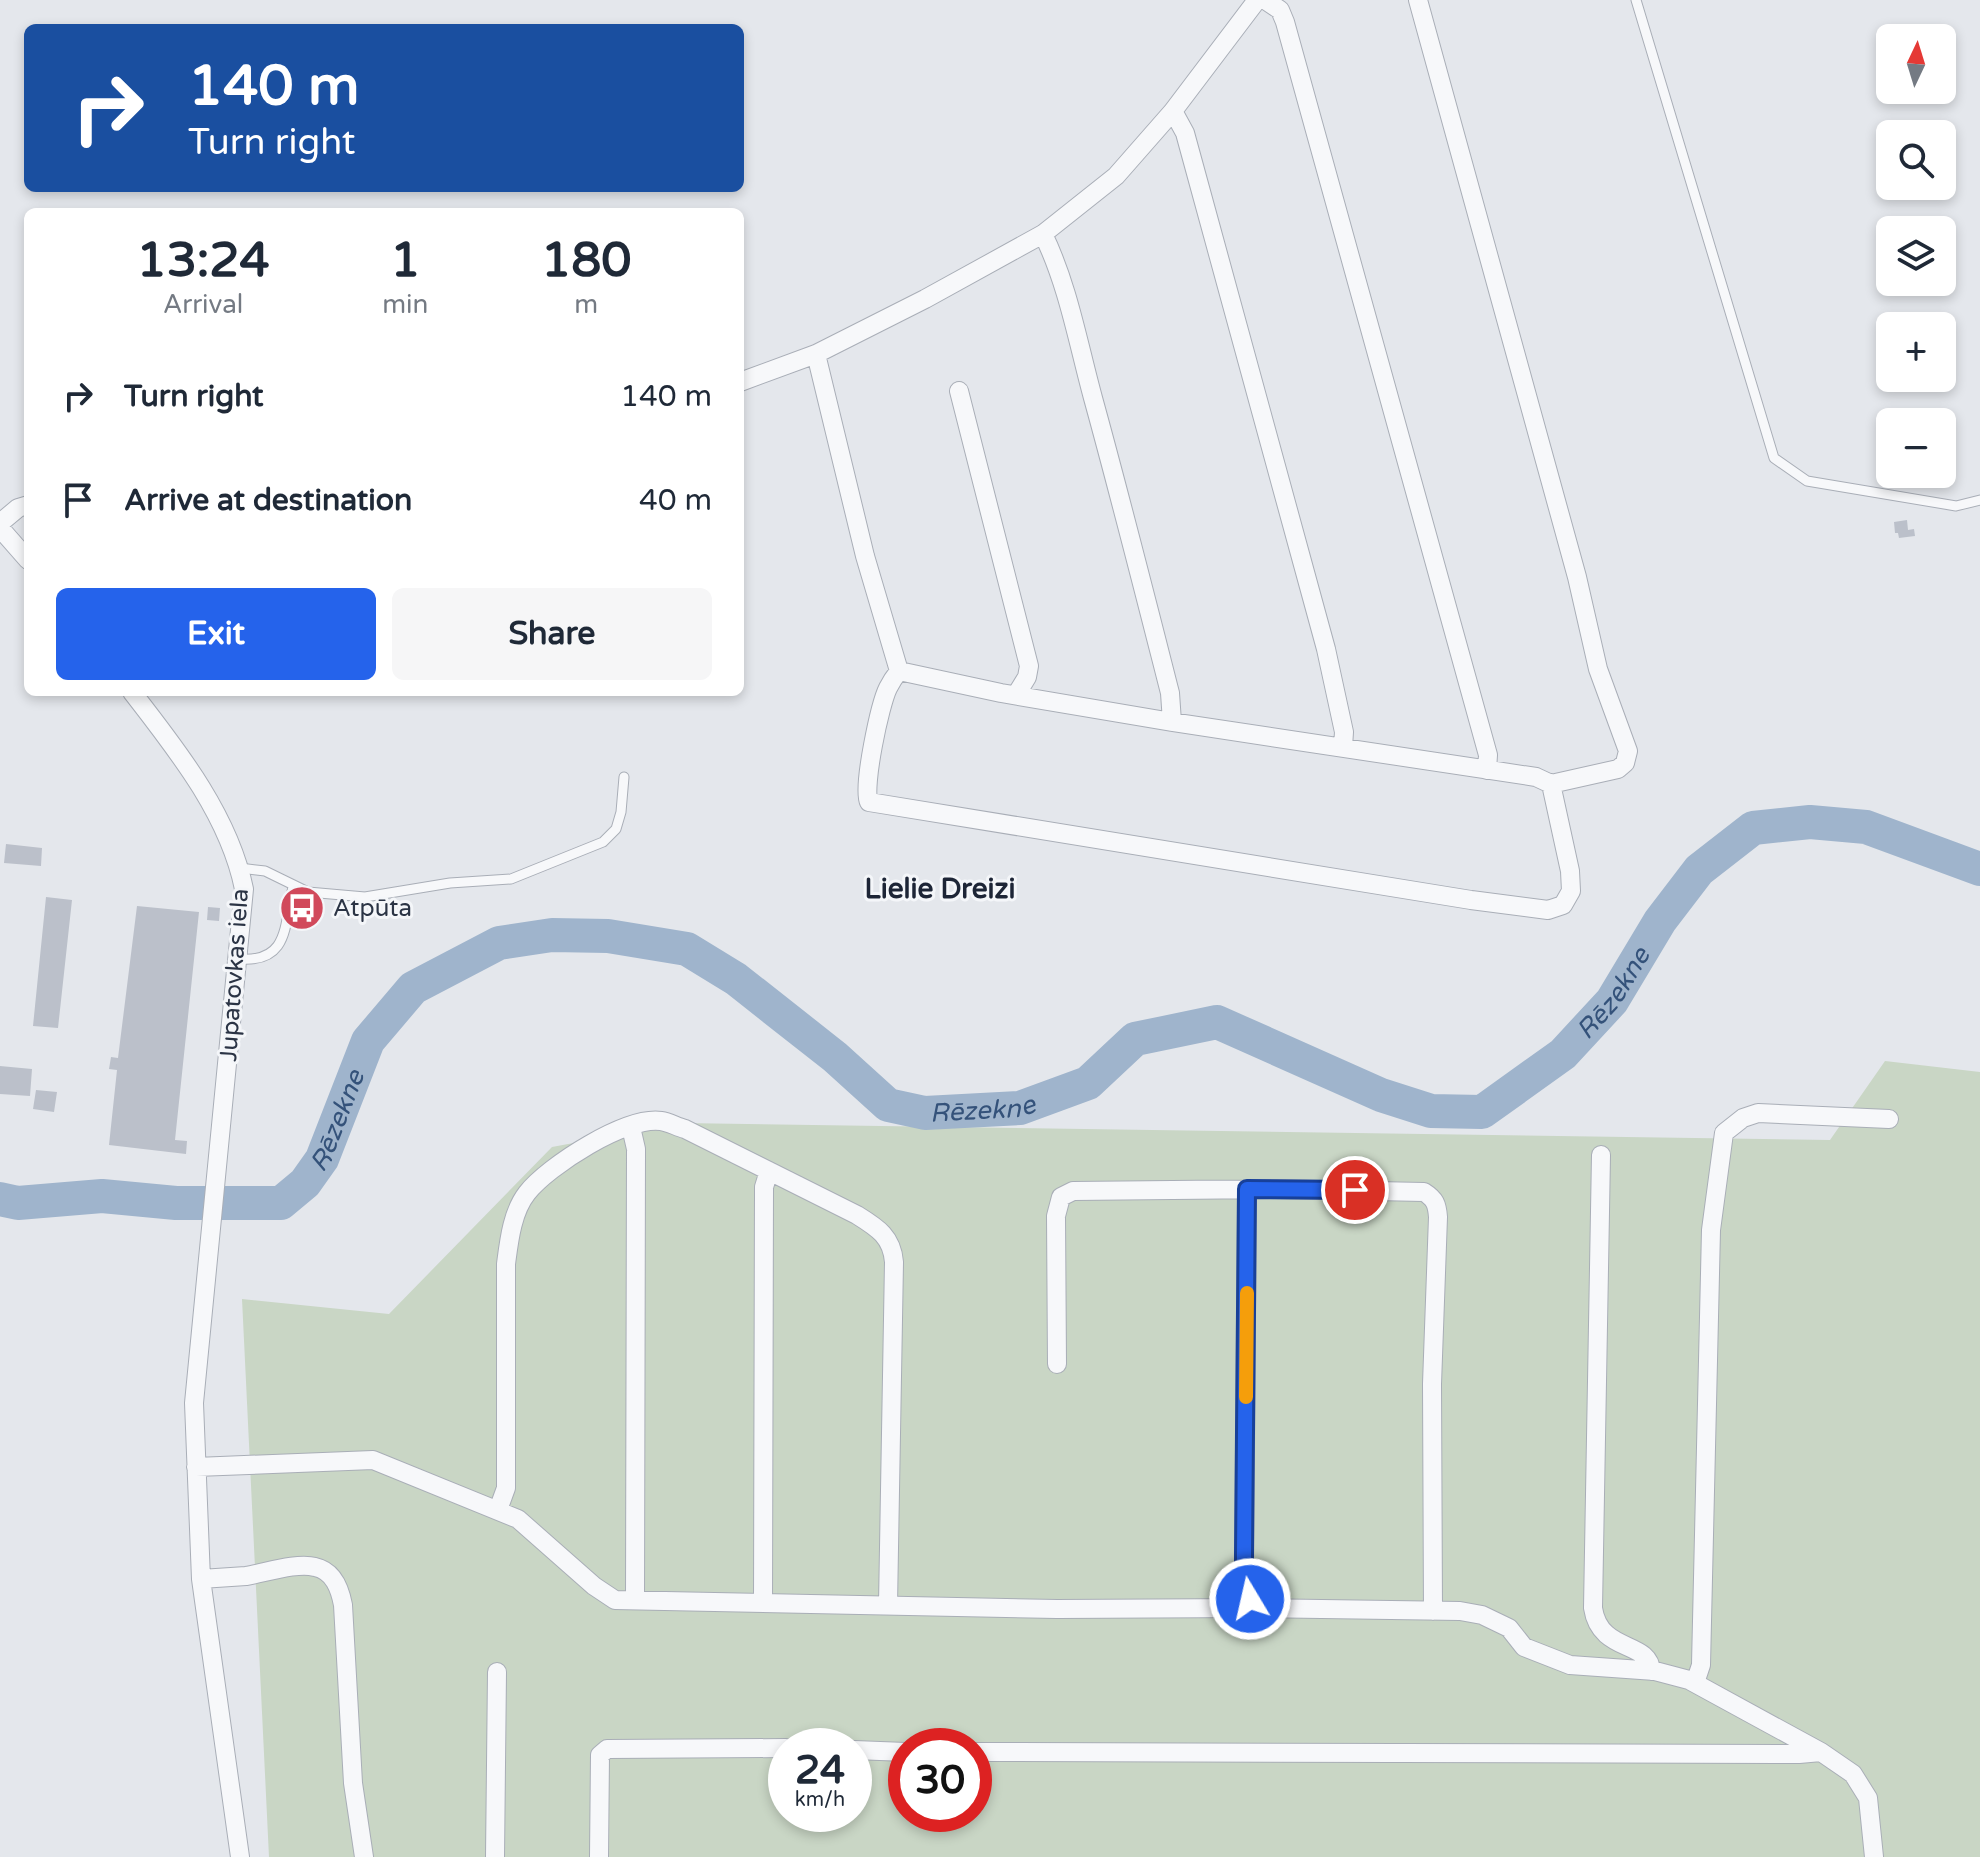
<!DOCTYPE html>
<html lang="en">
<head>
<meta charset="utf-8">
<style>
	body { margin:0; font-family:"Varela Round",sans-serif; background:#f6f6f7; color:#1f2937; height:100vh; display:flex; flex-direction:column; font-size:30px; white-space:nowrap }
	* { box-sizing:border-box; margin:0 }
	p { font-size:26px; color:#747a83 }
	.icon { flex:none; width:44px; height:44px; fill:none; stroke:currentColor; stroke-width:2; stroke-linecap:round; stroke-linejoin:round }
	.map { position:relative; flex:1; overflow:hidden }
	.side { position:absolute; left:24px; top:208px; width:720px; height:488px; display:flex; flex-direction:column; background:#fff; border-radius:12px; box-shadow:0 4px 12px #0003 }
	.side>* { flex:none }
	.guide { position:absolute; left:24px; top:24px; width:720px; height:168px; border-radius:12px; box-shadow:0 4px 12px #0003; background:#1a4fa0; color:#fff; overflow:hidden }
	.needle { width:52px; rotate:4deg }
	.controls { position:absolute; left:1876px; top:24px; display:grid; gap:16px }
	.controls a { display:grid; place-items:center; width:80px; height:80px; border-radius:12px; background:#fff; box-shadow:0 4px 12px #0003; font-size:40px }
	.speed { position:absolute; left:768px; top:1728px; display:flex; gap:16px; font-size:40px; font-weight:700; text-align:center }
	.speed>* { display:grid; place-content:center; width:104px; height:104px; border-radius:50%; background:#fff; box-shadow:0 4px 12px #0003; line-height:1 }
	.speed small { font-size:20px; font-weight:400 }
	.speed .limit { border:12px solid #d22; background:#fff; color:#111 }
	.pin { position:absolute; display:grid; place-items:center; width:68px; height:68px; color:#fff; margin:-34px; border:4px solid #fff; border-radius:50%; box-shadow:0 2px 8px #0007 }
	.me { position:absolute; width:88px; margin:-44px; rotate:351deg; stroke-linejoin:round; filter:drop-shadow(0 0 6px #0008) }
	.turn { display:flex; align-items:center; gap:28px; height:168px; padding:0 32px; font-size:36px }
	.turn .icon { width:104px; height:104px; stroke-width:2.5 }
	.turn b { display:block; font-size:56px; line-height:68px }
	.eta { display:flex; justify-content:space-evenly; align-items:center; height:136px; text-align:center }
	.eta b { font-size:48px; font-weight:700; line-height:56px }
	.primary-button { display:flex; gap:16px; margin-top:auto; padding:16px 32px }
	.primary-button a { flex:1; height:92px; border-radius:12px; background:#2563eb; color:#fff; font-size:32px; font-weight:700; line-height:92px; text-align:center }
	.primary-button a+a { background:#f6f6f7; color:#1f2937 }
	ul { padding:0; list-style:none }
	li { display:flex; align-items:center; gap:24px; height:104px; padding:0 32px }
	li div { flex:1 }
	li b { display:block; font-size:30px }
	li em { font-style:normal }
	.map>svg:first-child { display:block }
	.green { fill:#c9d6c5; fill-rule:evenodd }
	.lines { fill:none; stroke-linecap:round; stroke-linejoin:round }
	.river { stroke:#9fb4cc; stroke-width:34 }
	.building { fill:#bbc0ca }
	.lane-casing { stroke:#a9aeb7; stroke-width:11 }
	.street-casing { stroke:#a9aeb7; stroke-width:20 }
	.lane { stroke:#f7f8fa; stroke-width:9 }
	.street { stroke:#f7f8fa; stroke-width:18 }
	.route-casing { stroke:#184099; stroke-width:20 }
	.route { stroke:#2563eb; stroke-width:14 }
	.slow { stroke:#f59e0b; stroke-width:14 }
	.labels { text-anchor:middle; stroke-width:6; stroke-linejoin:round; paint-order:stroke }
	.poi-label { font-size:24px; fill:#2b3445; stroke:#f4f6f9; text-anchor:start }
	.street-label { font-size:24px; fill:#2b3445; stroke:#f4f6f9 }
	.water-label { font-size:26px; font-style:italic; fill:#34527a; stroke:#f4f6f9 }
	.quarter-label { font-size:28px; font-weight:bold; fill:#1d2536; stroke:#f4f6f9 }
</style>
</head>
<body>
<div class="map">
<svg width="1980" height="1857" viewBox="0 0 1980 1857">
	<rect width="100%" height="100%" fill="#e4e7ec"/>
	<path class="green" d="M 1885,1061 L 1980,1072 L 1980,1857 L 269,1857 L 242,1299 L 389,1314 L 552,1147 L 681,1123 L 1830,1140 ZM 786,1746 L 854,1746 L 854,1814 L 786,1814 ZM 906,1746 L 974,1746 L 974,1814 L 906,1814 Z"/>
	<g class="lines">
		<path class="river" id="s1" d="M 0,1199 L 18,1203 L 102,1196 L 176,1203 L 281,1203 L 305,1183 L 322,1159 L 368,1041 L 413,988 L 499,943 L 552,935 L 608,936 L 687,949 L 736,979 L 835,1057 L 888,1105 L 925,1113 L 1020,1108 L 1088,1083 L 1135,1039 L 1217,1022 L 1381,1095 L 1431,1111 L 1482,1112 L 1563,1054 L 1612,1001 L 1660,921 L 1699,870 L 1753,828 L 1810,822 L 1866,827 L 1980,869"/>
	</g>
	<path class="building" d="M 1907,520 L 1908,530 L 1914,529 L 1915,536 L 1899,538 L 1898,533 L 1895,533 L 1894,522 Z
		M 6,844 L 42,848 L 41,866 L 4,863 Z
		M 46,897 L 72,900 L 58,1028 L 33,1026 Z
		M 137,906 L 199,912 L 175,1140 L 187,1141 L 186,1154 L 109,1145 L 117,1070 L 109,1069 L 111,1057 L 118,1058 Z
		M 208,907 L 220,908 L 219,921 L 207,920 Z
		M 0,1066 L 32,1069 L 30,1096 L 0,1094 Z
		M 36,1090 L 57,1092 L 54,1112 L 33,1109 Z"/>
	<g class="lines">
		<g class="lane-casing">
			<path id="lane" d="M 1636,0 L 1774,458 L 1807,481 L 1956,506 L 1980,500
				M 240,868 L 265,871 L 308,892 L 365,897 L 450,883 L 511,879 L 603,842 L 616,829 L 621,812 L 624,777
				M 239,959 C 290,963 284,924 293,887"/>
		</g>
		<g class="street-casing">
			<path id="street" d="M 1265,0 L 1280,10 L 1285,22 L 1488,755 L 1487,770
				M 1418,0 L 1577,577 L 1598,669 L 1628,751 L 1625,763 L 1618,769 L 1551,784
				M 1173,111 L 1185,133 L 1326,649 L 1344,732 L 1343,747
				M 1043,234 C 1068,285 1078,343 1093,398 C 1120,496 1145,595 1170,693 L 1172,722
				M 816,354 L 865,556 L 899,671 L 1001,693 L 1172,722 L 1536,777 L 1551,784 L 1570,871 L 1571,891 L 1563,905 L 1548,910 L 1471,900 L 869,802 C 862,788 880,704 888,688 C 891,682 895,676 899,671
				M 740,382 L 816,354 L 925,299 L 1043,234 L 1116,176 L 1173,111 L 1257,0
				M 959,391 L 1029,666 L 1027,677 L 1016,695
				M 0,523 L 18,508 L 28,505
				M 0,528 L 28,560
				M 132,692 C 177,750 229,815 244,889 L 194,1403 L 201,1579 L 240,1857
				M 631,1127 L 636,1149 L 635,1600
				M 1601,1155 L 1593,1608 C 1600,1654 1650,1640 1651,1671
				M 1247,1189 L 1244,1581 L 1250,1608
				M 1057,1364 L 1056,1216 L 1061,1197 L 1073,1191 L 1277,1189 L 1424,1192 C 1435,1199 1437,1204 1438,1217 L 1432,1384 L 1433,1611
				M 196,1467 L 373,1460 L 518,1519 L 594,1586 L 615,1600 L 1057,1609 L 1250,1608 L 1460,1611 L 1482,1615 L 1509,1628 L 1524,1647 L 1570,1665 L 1655,1671 L 1689,1680 L 1821,1752 L 1853,1774 L 1868,1798 L 1874,1857
				M 498,1510 L 506,1488 L 506,1264 C 509,1241 512,1212 527,1193 C 548,1166 626,1116 661,1121 C 669,1122 677,1127 685,1129 L 857,1215 C 878,1228 892,1237 894,1262 L 888,1605
				M 201,1579 C 216,1578 231,1577 246,1576 C 265,1573 297,1562 315,1567 C 334,1571 340,1589 343,1605 L 353,1783 L 364,1857
				M 763,1603 L 764,1187 L 769,1171
				M 1695,1683 L 1701,1665 L 1711,1230 L 1724,1133 L 1743,1118 L 1758,1113 L 1889,1119
				M 854,1750 L 906,1752
				M 974,1752 L 1799,1754 L 1821,1752
				M 495,1857 L 497,1672
				M 599,1857 L 600,1755 L 607,1749 L 786,1748"/>
		</g>
		<use href="#lane" class="lane"/>
		<use href="#street" class="street"/>
	</g>
	<g class="lines">
		<g class="route-casing">
			<path id="route" d="M 1250,1599 L 1244,1581 L 1244,1554 L 1247,1189 L 1355,1190"/>
		</g>
		<use href="#route" class="route"/>
		<path class="slow" d="M 1246,1397 L 1247,1293"/>
	</g>
	<defs>
		<g id="bus-disc" transform="scale(2.3)"><circle r="9.5" fill="#d1495b" stroke="#f4f6f9"/><path d="M-5-6H5V4H4V6H2V4H-2V6H-4V4H-5ZM-3.5-4V0h7V-4ZM-3.5 1.2v1.5H-2V1.2ZM2 1.2v1.5H3.5V1.2Z" fill="#fff"/></g>
	</defs>
	<g fill-rule="evenodd">
		<use href="#bus-disc" x="302" y="908"/>
	</g>
	<g class="labels">
		<g class="poi-label">
			<text x="333" y="916">Atpūta</text>
		</g>
		<g class="street-label">
			<text transform="translate(234 975) rotate(-86)" y="8">Jupatovkas iela</text>
		</g>
		<g class="water-label">
			<text dy="9" stroke="none"><textPath href="#s1" startOffset="1896">Rēzekne</textPath></text>
			<text dy="9" stroke="none"><textPath href="#s1" startOffset="1176">Rēzekne</textPath></text>
			<text dy="9" stroke="none"><textPath href="#s1" startOffset="384">Rēzekne</textPath></text>
		</g>
		<g class="quarter-label">
			<text x="940" y="898">Lielie Dreizi</text>
		</g>
	</g>
</svg>
<div class="controls">
<a><svg class="needle" viewBox="-14 -14 28 28"><path d="M0-13l5 13h-10z" fill="#e53935"/><path d="M0 13l5-13h-10z" fill="#747a83"/></svg></a>
<a><svg class="icon" aria-label="search" viewBox="0 0 24 24"><circle cx="10" cy="10" r="6"/><path d="M15 15l6 6"/></svg></a>
<a><svg class="icon" aria-label="layers" viewBox="0 0 24 24"><path d="M12 4l9 5-9 5-9-5zM3 14l9 5 9-5"/></svg></a>
<a>+</a>
<a>−</a>
</div>
<div class="speed"><div>24<small>km/h</small></div><div class="limit">30</div></div>
<div class="pin" style="left:1355px;top:1190px;background:#d93025"><svg class="icon" aria-label="arrive" viewBox="0 0 24 24"><path d="M6 21V4h12l-3 4 3 4H6"/></svg></div>
<svg class="me" style="left:1250px;top:1599px" viewBox="-20 -20 40 40"><circle r="17" fill="#2563eb" stroke="#fff" stroke-width="3"/><path d="M0-11L8 9 0 5-8 9z" fill="#fff"/></svg>
<div class="guide">
<div class="turn"><svg class="icon" aria-label="right" viewBox="0 0 24 24"><path d="M7 20v-9h11M14 6l5 5-5 5"/></svg><div><b>140 m</b>Turn right</div></div>
</div>
<section class="side">
<div class="eta">
<div><b>13:24</b><p>Arrival</p></div>
<div><b>1</b><p>min</p></div>
<div><b>180</b><p>m</p></div>
</div>
<ul>
<li><svg class="icon" aria-label="right" viewBox="0 0 24 24"><path d="M7 20v-9h11M14 6l5 5-5 5"/></svg><div><b>Turn right</b></div><em>140 m</em></li>
<li><svg class="icon" aria-label="arrive" viewBox="0 0 24 24"><path d="M6 21V4h12l-3 4 3 4H6"/></svg><div><b>Arrive at destination</b></div><em>40 m</em></li>
</ul>
<div class="primary-button"><a>Exit</a><a>Share</a></div>
</section>
</div>
</body>
</html>
